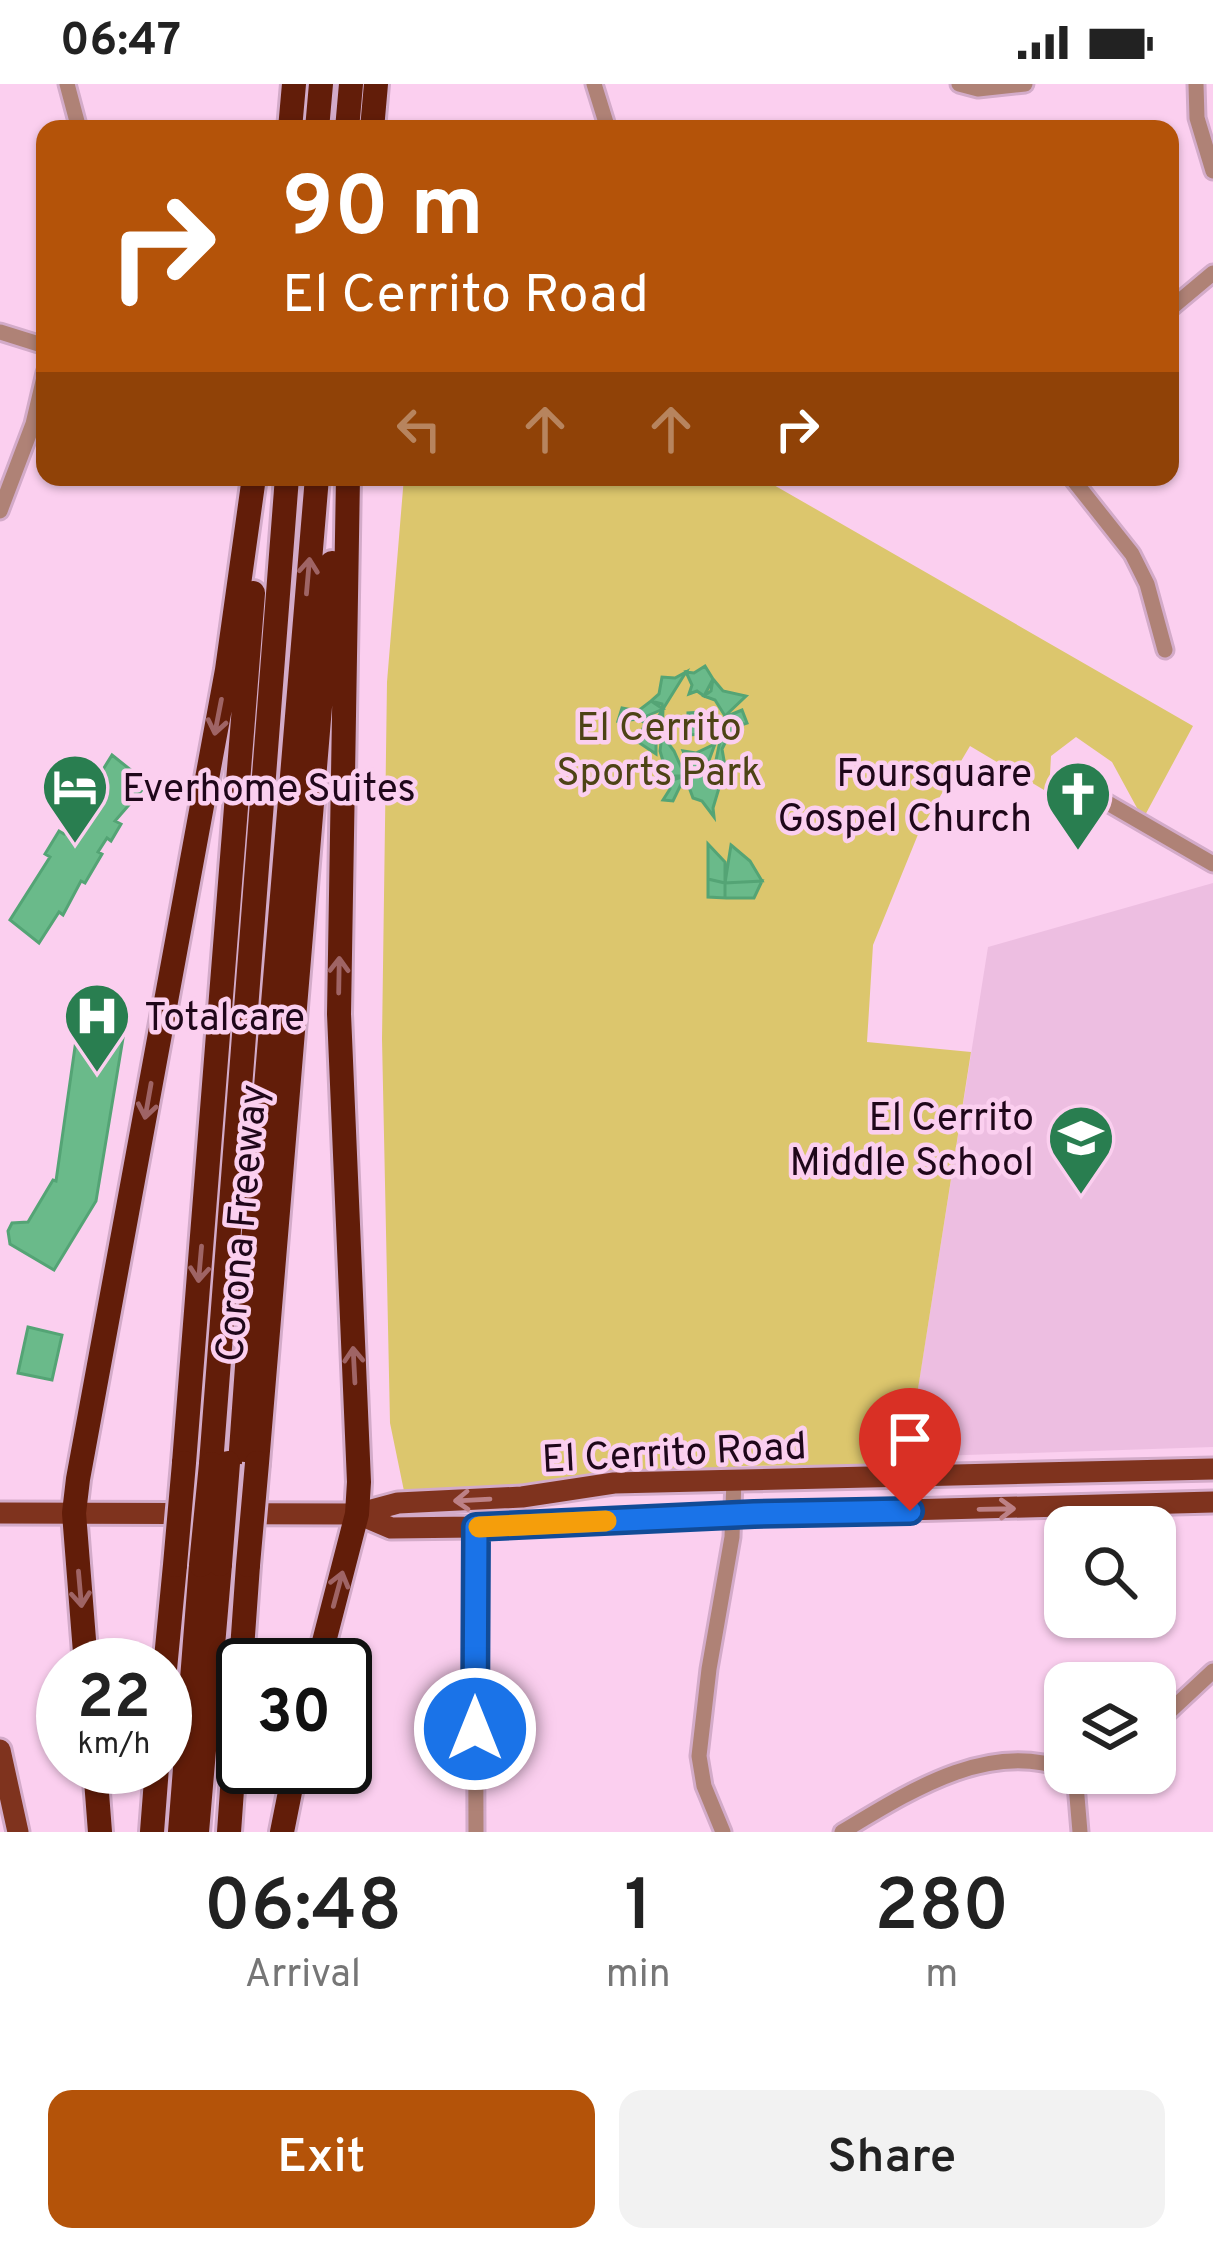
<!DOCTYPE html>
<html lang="en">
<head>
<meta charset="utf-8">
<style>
	body { margin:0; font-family:Overpass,sans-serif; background:#f2f2f2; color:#222; height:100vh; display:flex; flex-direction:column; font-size:45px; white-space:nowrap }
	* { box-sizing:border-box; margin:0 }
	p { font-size:39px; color:#767676 }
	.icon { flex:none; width:66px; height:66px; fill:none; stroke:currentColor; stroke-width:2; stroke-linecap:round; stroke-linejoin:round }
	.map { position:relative; height:1748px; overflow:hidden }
	.details { display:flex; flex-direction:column; background:#fff; flex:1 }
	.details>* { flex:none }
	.hud { position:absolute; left:36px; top:36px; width:1143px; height:366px; border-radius:24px; box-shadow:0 3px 9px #0004; background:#b45309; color:#fff; overflow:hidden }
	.buttons { position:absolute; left:1044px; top:1422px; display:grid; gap:24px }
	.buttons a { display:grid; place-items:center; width:132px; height:132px; border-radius:24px; background:#fff; box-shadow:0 3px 9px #0004; font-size:60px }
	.speed { position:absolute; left:36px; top:1554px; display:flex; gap:24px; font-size:60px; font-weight:700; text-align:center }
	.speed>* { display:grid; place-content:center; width:156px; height:156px; border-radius:50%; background:#fff; box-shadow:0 3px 9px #0004; line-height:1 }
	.speed small { font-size:30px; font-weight:400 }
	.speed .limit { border:6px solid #111; border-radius:18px; background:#fff; color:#111 }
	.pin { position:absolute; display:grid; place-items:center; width:102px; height:102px; color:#fff; margin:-123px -51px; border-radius:50% 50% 50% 0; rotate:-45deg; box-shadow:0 0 12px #0007 }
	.pin .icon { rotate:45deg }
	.me { position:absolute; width:132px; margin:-66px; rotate:0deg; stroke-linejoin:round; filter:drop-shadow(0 0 9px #0008) }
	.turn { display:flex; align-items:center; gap:42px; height:252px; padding:0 48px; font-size:54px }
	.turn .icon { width:156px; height:156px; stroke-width:2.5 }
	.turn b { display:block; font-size:84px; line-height:102px }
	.lanes { display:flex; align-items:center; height:114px; padding:0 48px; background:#0003; justify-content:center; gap:60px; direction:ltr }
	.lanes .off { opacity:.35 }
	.eta { display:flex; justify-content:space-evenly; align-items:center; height:204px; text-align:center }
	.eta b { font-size:72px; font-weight:600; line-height:84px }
	.primary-button { display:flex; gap:24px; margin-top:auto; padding:24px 48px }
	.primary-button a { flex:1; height:138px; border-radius:24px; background:#b45309; color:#fff; font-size:48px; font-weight:600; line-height:138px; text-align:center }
	.primary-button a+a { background:#f2f2f2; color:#222 }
	.status { display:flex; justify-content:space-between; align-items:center; height:84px; padding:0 60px; background:#fff; direction:ltr }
	.status svg { height:33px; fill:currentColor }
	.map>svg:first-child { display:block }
	.built { fill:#edbee1 }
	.green { fill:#dcc66d }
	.building { fill:#6aba8a; stroke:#54a475; stroke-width:3 }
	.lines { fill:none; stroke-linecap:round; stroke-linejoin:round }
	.minor-casing { stroke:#d3abc9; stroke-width:21 }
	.major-casing { stroke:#d3abc9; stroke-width:27 }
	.highway-casing { stroke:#d3abc9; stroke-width:30 }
	.minor { stroke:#af8276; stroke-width:15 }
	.major { stroke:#7f331e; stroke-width:21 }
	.highway { stroke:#621d09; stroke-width:24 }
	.highway-bridge-casing { stroke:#d3abc9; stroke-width:30; stroke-linecap:butt }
	.highway-bridge { stroke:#621d09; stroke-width:24 }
	.oneway { stroke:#9f6465 }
	.oneway2 { stroke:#bd8186 }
	.route-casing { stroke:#114b97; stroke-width:30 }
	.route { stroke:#1a73e8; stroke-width:21 }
	.slow { stroke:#f59e0b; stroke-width:21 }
	.labels { text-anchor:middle; stroke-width:9; stroke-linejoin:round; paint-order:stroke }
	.park-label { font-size:39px; fill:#4d4315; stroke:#fbcfef }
	.poi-label { font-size:39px; fill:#1f071a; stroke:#fbcfef; text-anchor:end }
	.street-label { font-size:39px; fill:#1f071a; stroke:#fbcfef }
</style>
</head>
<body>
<div class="status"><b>06:47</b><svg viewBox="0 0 49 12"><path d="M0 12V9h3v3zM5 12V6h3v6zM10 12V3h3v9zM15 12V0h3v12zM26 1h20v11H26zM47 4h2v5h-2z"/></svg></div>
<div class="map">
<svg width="1213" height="1748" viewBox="0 0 1213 1748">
	<rect width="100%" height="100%" fill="#fbcfef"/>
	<path class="built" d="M 1213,799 L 1213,1363 L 907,1373 L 988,863 Z"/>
	<path class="green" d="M 404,393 L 760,393 L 1193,642 L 1143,735 L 1112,678 L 1076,653 L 1051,672 L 1049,709 L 970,662 L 919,748 L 873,861 L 867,958 L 971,968 L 906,1381 L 740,1382 L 621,1408 L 404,1407 L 390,1339 L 382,955 L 387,598 Z"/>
	<path class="building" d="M 705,582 L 713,595 L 704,612 L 697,607 L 689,610 L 692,601 L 686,588 L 694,589 Z
		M 686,588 L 663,625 L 662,620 L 651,617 L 659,610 L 662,593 L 675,594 Z
		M 713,595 L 723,607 L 746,612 L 725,632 L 715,616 L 704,612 L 711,607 Z
		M 651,617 L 663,625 L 647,632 L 645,639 L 639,635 L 618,637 L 622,624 L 638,627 Z
		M 663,625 L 662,651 L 656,658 L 656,670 L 638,658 L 645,639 L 658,633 Z
		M 742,626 L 747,639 L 738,642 L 736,647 L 725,633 Z
		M 703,628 L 704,650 L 688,651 L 688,629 Z
		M 725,633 L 736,647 L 729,651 L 722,665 L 725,682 L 709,689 L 715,681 Z
		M 662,651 L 674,667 L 685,692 L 674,692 L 669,697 L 660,667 Z
		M 715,660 L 708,679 L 709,689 L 697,687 L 685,692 L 689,682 L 683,667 L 696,669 Z
		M 112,671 L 142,695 L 137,704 L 141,707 L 115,737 L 121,740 L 111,757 L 107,754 L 98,768 L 102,770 L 85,799 L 81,797 L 63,831 L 59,828 L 39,859 L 10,836 L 50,773 L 45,770 L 59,747 L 64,750 L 75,732 L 70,729 L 80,714 L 84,716 Z
		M 709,689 L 719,704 L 713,724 L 714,733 L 702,717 L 693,714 L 685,692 Z
		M 685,692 L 673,717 L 663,716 L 670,705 L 669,697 Z
		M 708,760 L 725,778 L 725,799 L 708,795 Z
		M 731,761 L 750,777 L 762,797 L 725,799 Z
		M 708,795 L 725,799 L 725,814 L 708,813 Z
		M 762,797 L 754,814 L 725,814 L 725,799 Z
		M 75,920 L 96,924 L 95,930 L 126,936 L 96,1117 L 54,1186 L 10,1160 L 8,1147 L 12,1139 L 28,1138 L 53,1096 L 56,1097 L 78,942 L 72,941 Z
		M 28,1243 L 62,1251 L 52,1296 L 18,1289 Z"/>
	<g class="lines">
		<g class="minor-casing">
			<path id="minor" d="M 67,0 L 79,45
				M 594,0 L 608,45
				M 959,0 L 978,5 L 1025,0
				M 1196,0 L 1197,34 L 1213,87
				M 1170,225 L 1213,189
				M 0,248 L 45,262
				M 1071,393 L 1132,470 L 1147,500 L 1165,566
				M 0,427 L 33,340 L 45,289
				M 1068,696 L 1213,780
				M 475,1443 L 476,1748
				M 1155,1641 L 1213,1587
				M 1075,1689 L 1080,1748
				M 723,1748 L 704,1702 L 699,1672 L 709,1585 L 732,1453 L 734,1395
				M 842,1748 C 907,1709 987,1656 1065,1685"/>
		</g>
		<g class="major-casing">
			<path id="major" d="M 0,1429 L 357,1430 L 398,1419 L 522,1413 L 614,1399 L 1213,1385
				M 358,1430 L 391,1444 L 475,1443 L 754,1430 L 1213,1418
				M 0,1666 L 18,1748"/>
		</g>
		<g class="highway-casing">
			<path id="highway" d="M 290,45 L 294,0
				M 317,45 L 321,0
				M 347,45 L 351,0
				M 372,45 L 376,0
				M 184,1379 L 253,509
				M 257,1379 L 332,479
				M 211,1380 L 287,393
				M 240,1380 L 251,1227 L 250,1195 L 317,393
				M 86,1581 L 74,1429 L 78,1395 L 227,586 L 254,393
				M 318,1581 L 357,1430 L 359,1398 L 339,930 L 348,393
				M 165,1585 L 175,1481
				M 95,1683 L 100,1748
				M 152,1748 L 157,1683
				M 180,1748 L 201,1481
				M 197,1748 L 220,1480
				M 229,1748 L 248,1481
				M 282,1748 L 295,1683"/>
		</g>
		<use href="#minor" class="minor"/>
		<use href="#major" class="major"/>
		<use href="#highway" class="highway"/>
		<g class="highway-bridge-casing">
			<path id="highway-bridge" d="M 220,1480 L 228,1379
				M 175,1481 L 184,1379
				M 201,1481 L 211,1380
				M 248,1481 L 257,1379"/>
		</g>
		<use href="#highway-bridge" class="highway-bridge"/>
	</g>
	<defs><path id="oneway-shaft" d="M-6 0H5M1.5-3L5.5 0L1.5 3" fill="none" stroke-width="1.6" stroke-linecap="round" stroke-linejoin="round" transform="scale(3)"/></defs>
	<g class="oneway">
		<use href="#oneway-shaft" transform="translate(308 492) rotate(-85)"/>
		<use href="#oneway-shaft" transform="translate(218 633) rotate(101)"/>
		<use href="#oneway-shaft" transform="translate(339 891) rotate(-89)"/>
		<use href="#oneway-shaft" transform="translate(148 1017) rotate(100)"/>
		<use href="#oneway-shaft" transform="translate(200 1180) rotate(95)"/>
		<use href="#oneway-shaft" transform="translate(354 1281) rotate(-93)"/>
		<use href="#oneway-shaft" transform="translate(80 1505) rotate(85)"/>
		<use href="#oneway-shaft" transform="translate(338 1505) rotate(-75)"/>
	</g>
	<g class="oneway2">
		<use href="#oneway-shaft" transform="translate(472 1416) rotate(177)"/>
		<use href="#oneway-shaft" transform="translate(997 1425) rotate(-1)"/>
	</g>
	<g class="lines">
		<g class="route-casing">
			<path id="route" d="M 475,1645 L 476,1443 L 754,1430 L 910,1427"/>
		</g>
		<use href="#route" class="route"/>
		<path class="slow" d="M 479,1443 L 606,1437"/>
	</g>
	<defs>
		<g id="hotel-pin" transform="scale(3.45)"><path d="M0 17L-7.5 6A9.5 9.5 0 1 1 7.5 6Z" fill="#297e50" stroke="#fbcfef"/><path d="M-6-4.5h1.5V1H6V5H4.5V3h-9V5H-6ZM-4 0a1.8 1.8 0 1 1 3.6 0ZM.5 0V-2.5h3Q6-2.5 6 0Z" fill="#fff"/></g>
		<g id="church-pin" transform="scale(3.45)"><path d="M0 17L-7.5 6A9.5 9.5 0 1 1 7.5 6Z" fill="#297e50" stroke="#fbcfef"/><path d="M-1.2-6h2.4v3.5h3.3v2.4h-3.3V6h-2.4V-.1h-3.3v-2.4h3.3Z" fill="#fff"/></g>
		<g id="hospital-pin" transform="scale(3.45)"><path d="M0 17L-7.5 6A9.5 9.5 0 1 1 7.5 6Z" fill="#297e50" stroke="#fbcfef"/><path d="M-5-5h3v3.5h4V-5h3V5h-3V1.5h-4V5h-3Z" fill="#fff"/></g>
		<g id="school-pin" transform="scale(3.45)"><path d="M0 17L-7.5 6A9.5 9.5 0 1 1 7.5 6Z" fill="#297e50" stroke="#fbcfef"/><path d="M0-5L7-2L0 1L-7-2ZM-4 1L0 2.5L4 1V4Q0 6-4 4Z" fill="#fff"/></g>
	</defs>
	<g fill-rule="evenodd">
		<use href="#hotel-pin" x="75" y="703"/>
		<use href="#church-pin" x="1078" y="710"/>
		<use href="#hospital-pin" x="97" y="932"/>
		<use href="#school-pin" x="1081" y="1054"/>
	</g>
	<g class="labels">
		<g class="park-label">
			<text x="659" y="656">El Cerrito<tspan x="659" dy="45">Sports Park</tspan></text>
		</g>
		<g class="poi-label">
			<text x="1032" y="702">Foursquare<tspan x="1032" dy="45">Gospel Church</tspan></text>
			<text x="122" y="717" text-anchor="start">Everhome Suites</text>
			<text x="144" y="946" text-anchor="start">Totalcare</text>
			<text x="1034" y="1046">El Cerrito<tspan x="1034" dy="45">Middle School</tspan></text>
		</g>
		<g class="street-label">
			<text transform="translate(240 1139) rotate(-85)" y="14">Corona Freeway</text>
			<text transform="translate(674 1367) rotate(-3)" y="14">El Cerrito Road</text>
		</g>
	</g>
</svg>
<div class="buttons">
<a><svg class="icon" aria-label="search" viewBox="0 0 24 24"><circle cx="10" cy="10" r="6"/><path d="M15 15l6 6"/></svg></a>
<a><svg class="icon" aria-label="layers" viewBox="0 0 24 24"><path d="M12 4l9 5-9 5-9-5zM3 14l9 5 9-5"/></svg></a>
</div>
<div class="speed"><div>22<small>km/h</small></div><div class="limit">30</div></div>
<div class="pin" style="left:910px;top:1427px;background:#d93025"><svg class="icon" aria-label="arrive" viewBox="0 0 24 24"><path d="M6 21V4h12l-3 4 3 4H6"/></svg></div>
<svg class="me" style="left:475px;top:1645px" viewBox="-20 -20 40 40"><circle r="17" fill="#1a73e8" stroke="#fff" stroke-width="3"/><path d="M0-11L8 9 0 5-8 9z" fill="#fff"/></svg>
<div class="hud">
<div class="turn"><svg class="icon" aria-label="right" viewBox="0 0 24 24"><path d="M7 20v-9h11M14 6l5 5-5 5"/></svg><div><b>90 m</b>El Cerrito Road</div></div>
<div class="lanes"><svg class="icon off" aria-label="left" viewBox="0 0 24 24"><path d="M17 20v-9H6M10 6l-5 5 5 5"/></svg><svg class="icon off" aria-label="ahead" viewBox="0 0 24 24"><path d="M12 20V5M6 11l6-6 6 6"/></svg><svg class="icon off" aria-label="ahead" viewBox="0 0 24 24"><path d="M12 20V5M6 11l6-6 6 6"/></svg><svg class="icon" aria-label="right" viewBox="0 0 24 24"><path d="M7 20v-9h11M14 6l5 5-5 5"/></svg></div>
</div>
</div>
<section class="details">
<div class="eta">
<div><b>06:48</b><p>Arrival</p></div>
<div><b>1</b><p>min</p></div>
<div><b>280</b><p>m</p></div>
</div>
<div class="primary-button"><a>Exit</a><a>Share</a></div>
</section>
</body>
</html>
